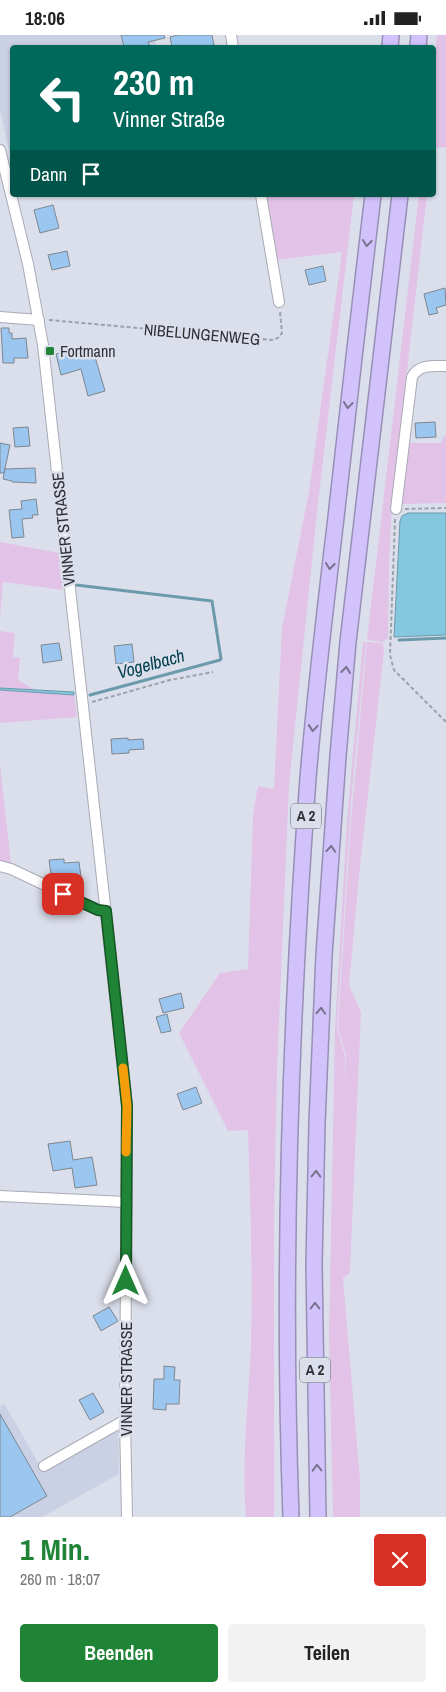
<!DOCTYPE html>
<html lang="de">
<head>
<meta charset="utf-8">
<style>
	body { margin:0; font-family:"Archivo Narrow",sans-serif; background:#f2f2f2; color:#222; height:100vh; display:flex; flex-direction:column; font-size:19px; white-space:nowrap }
	* { box-sizing:border-box; margin:0 }
	p { font-size:16px; color:#767676 }
	.icon { flex:none; width:28px; height:28px; fill:none; stroke:currentColor; stroke-width:2; stroke-linecap:round; stroke-linejoin:round }
	.map { position:relative; height:1482px; overflow:hidden }
	.sheet { display:flex; flex-direction:column; background:#fff; flex:1 }
	.sheet>* { flex:none }
	.hud { position:absolute; left:10px; top:10px; width:426px; height:152px; border-radius:5px; box-shadow:0 1px 4px #0004; background:#00695c; color:#fff; overflow:hidden }
	.pin { position:absolute; display:grid; place-items:center; width:42px; height:42px; color:#fff; margin:-21px; border-radius:10px; box-shadow:0 2px 8px #0006 }
	.me { position:absolute; width:55px; margin:-28px; rotate:0deg; stroke-linejoin:round; filter:drop-shadow(0 0 4px #0008) }
	.turn { display:flex; align-items:center; gap:18px; height:105px; padding:0 20px; font-size:22px }
	.turn .icon { width:65px; height:65px; stroke-width:2.5 }
	.turn b { display:block; font-size:35px; line-height:42px }
	.then { display:flex; align-items:center; height:48px; padding:0 20px; background:#0003; gap:10px; font-size:19px }
	.round { display:grid; place-items:center; flex:none; width:52px; height:52px; border-radius:5px; background:#f2f2f2 }
	.head { display:flex; align-items:center; justify-content:space-between; height:85px; padding:0 20px }
	h1 { font-size:30px; font-weight:800; line-height:38px; color:#208437 }
	.cta { display:flex; gap:10px; margin-top:auto; padding:10px 20px }
	.cta a { flex:1; height:58px; border-radius:5px; background:#208437; color:#fff; font-size:20px; font-weight:800; line-height:58px; text-align:center }
	.cta a+a { background:#f2f2f2; color:#222 }
	.status { display:flex; justify-content:space-between; align-items:center; height:35px; padding:0 25px; background:#fff; direction:ltr }
	.status svg { height:14px; fill:currentColor }
	.map>svg:first-child { display:block }
	.built { fill:#cbd1e4 }
	.green { fill:#e3c2e8 }
	.water { fill:#85c7de; stroke:#6b9aab }
	.lines { fill:none; stroke-linecap:round; stroke-linejoin:round }
	.stream { stroke:#6b9aab; stroke-width:3 }
	.building { fill:#9bc6ef; stroke:#7e878f }
	.minor-casing { stroke:#a8abb6; stroke-width:12 }
	.highway-casing { stroke:#988fb6; stroke-width:18 }
	.path { stroke:#9da1aa; stroke-width:2; stroke-dasharray:4 2.5; stroke-linecap:butt }
	.minor { stroke:#fff; stroke-width:10 }
	.highway { stroke:#d1c2fc; stroke-width:15 }
	.oneway { stroke:#77728e }
	.route-casing { stroke:#155624; stroke-width:12 }
	.route { stroke:#208437; stroke-width:9 }
	.slow { stroke:#f59e0b; stroke-width:9 }
	.poi-dot { fill:#208437; stroke:#dbdfeb; stroke-width:2 }
	.labels { text-anchor:middle; stroke-width:5; stroke-linejoin:round; paint-order:stroke }
	.shield { fill:#dbdfeb; stroke:#62646b; stroke-width:1 }
	.shield-label { font-size:15px; font-weight:bold; fill:#2e3034 }
	.street-label { font-size:16px; fill:#2e3034; stroke:#dbdfeb }
	.poi-label { font-size:16px; fill:#2e3034; stroke:#dbdfeb; text-anchor:start }
	.water-label { font-size:18px; font-style:italic; fill:#044151; stroke:#dbdfeb }
</style>
</head>
<body>
<div class="status"><b>18:06</b><svg viewBox="0 0 49 12"><path d="M0 12V9h3v3zM5 12V6h3v6zM10 12V3h3v9zM15 12V0h3v12zM26 1h20v11H26zM47 4h2v5h-2z"/></svg></div>
<div class="map">
<svg width="446" height="1482" viewBox="0 0 446 1482">
	<rect width="100%" height="100%" fill="#dbdfeb"/>
	<path class="built" d="M 0,0 L 154,0 L 156,12 L 12,12 L 12,123 L 11,123 L 0,76 Z
		M 4,1368 L 43,1436 L 118,1393 L 119,1439 L 42,1482 L 0,1482 L 0,1371 Z"/>
	<path class="green" d="M 437,0 L 446,0 L 446,112 L 434,113 L 434,31 Z
		M 265,160 L 354,160 L 317,477 L 289,750 L 277,1034 L 274,1187 L 274,1482 L 246,1482 C 241,1424 249,1365 251,1307 C 253,1237 250,1166 248,1095 L 228,1096 L 179,998 L 220,938 L 248,934 L 253,780 L 258,751 L 274,754 L 282,593 L 309,457 L 342,217 L 275,225 Z
		M 419,160 L 427,160 L 392,468 L 389,530 L 388,603 L 383,607 L 367,605 Z
		M 444,401 L 446,401 L 446,468 L 401,469 L 408,408 L 441,408 Z
		M 0,507 L 59,518 L 63,555 L 3,547 L 0,583 Z
		M 0,596 L 15,598 L 13,622 L 20,623 L 18,645 L 35,655 L 0,653 Z
		M 363,607 L 366,607 L 351,767 L 337,993 L 345,1021 L 345,1051 L 346,1020 L 338,993 L 351,786 L 367,607 L 383,608 L 384,616 L 360,831 L 349,950 L 361,977 L 350,1238 L 343,1243 L 360,1445 L 360,1482 L 333,1482 L 329,1298 L 335,995 L 347,785 Z
		M 0,655 L 74,660 L 77,682 L 0,688 Z
		M 0,729 L 11,829 L 0,826 Z"/>
	<path class="water" d="M 408,478 L 446,478 L 446,600 L 394,602 L 400,486 L 402,481 Z
		M 0,653 L 74,657 L 74,660 L 0,655 Z"/>
	<g class="lines">
		<path class="stream" d="M 76,550 L 212,566 L 221,624
			M 399,605 L 446,603
			M 90,660 L 220,625"/>
	</g>
	<path class="building" d="M 121,0 L 164,0 L 165,3 L 148,7 L 150,12 L 124,12 Z
		M 178,0 L 212,0 L 214,10 L 204,12 L 172,12 L 170,2 Z
		M 53,170 L 59,193 L 40,198 L 34,175 Z
		M 67,216 L 70,231 L 52,235 L 48,220 Z
		M 323,231 L 326,246 L 309,250 L 305,235 Z
		M 445,253 L 446,270 L 436,273 L 438,278 L 429,280 L 424,259 Z
		M 1,293 L 9,293 L 9,298 L 12,298 L 12,304 L 26,303 L 28,323 L 14,323 L 14,328 L 3,328 Z
		M 75,314 L 77,320 L 93,315 L 105,356 L 88,361 L 81,334 L 61,340 L 56,319 Z
		M 435,387 L 436,402 L 416,403 L 415,388 Z
		M 28,392 L 30,411 L 15,412 L 13,393 Z
		M 0,408 L 10,410 L 4,438 L 0,438 Z
		M 35,433 L 36,448 L 12,447 L 12,446 L 3,444 L 5,434 Z
		M 36,464 L 38,480 L 32,480 L 33,483 L 22,484 L 24,502 L 12,503 L 9,475 L 22,474 L 21,466 Z
		M 59,608 L 62,625 L 43,628 L 41,610 Z
		M 132,609 L 134,627 L 116,629 L 114,611 Z
		M 128,703 L 128,705 L 143,704 L 144,714 L 129,715 L 129,718 L 112,719 L 111,704 Z
		M 64,824 L 64,828 L 79,827 L 81,842 L 66,843 L 66,841 L 56,842 L 56,839 L 51,839 L 49,825 Z
		M 181,958 L 184,973 L 163,978 L 159,964 Z
		M 167,979 L 171,996 L 161,998 L 156,982 Z
		M 196,1052 L 202,1068 L 183,1075 L 177,1059 Z
		M 70,1106 L 73,1125 L 92,1122 L 97,1150 L 75,1153 L 72,1133 L 53,1136 L 48,1109 Z
		M 109,1272 L 118,1286 L 101,1296 L 93,1281 Z
		M 164,1331 L 175,1332 L 174,1345 L 180,1345 L 179,1369 L 166,1369 L 166,1375 L 153,1374 L 154,1344 L 164,1344 Z
		M 93,1358 L 104,1377 L 90,1385 L 79,1365 Z
		M 0,1379 L 47,1461 L 10,1482 L 0,1482 Z"/>
	<g class="lines">
		<g class="minor-casing">
			<path id="minor" d="M 231,0 L 233,12
				M 0,115 L 28,229 L 43,310 L 125,1051 L 127,1071 L 125,1385 L 127,1482
				M 261,160 L 279,267
				M 0,282 L 39,285
				M 396,474 L 412,342 C 419,329 433,331 446,331
				M 0,831 L 11,834 L 98,875 L 106,876
				M 0,1161 L 126,1167
				M 44,1431 L 125,1385"/>
		</g>
		<g class="highway-casing">
			<path id="highway" d="M 390,12 L 391,0
				M 418,12 L 419,0
				M 291,1482 C 282,1236 290,989 308,743 C 315,659 325,575 335,491 C 347,381 360,270 373,160
				M 318,1482 L 314,1229 L 317,1088 L 324,920 L 338,721 L 348,607 L 400,160"/>
		</g>
		<path class="path" d="M 49,285 L 272,305 L 278,303 L 282,298 L 280,277
			M 405,474 L 446,473
			M 395,484 L 390,620 L 394,635 L 446,687
			M 92,667 L 170,645 L 213,637"/>
		<use href="#minor" class="minor"/>
		<use href="#highway" class="highway"/>
	</g>
	<defs><path id="oneway-chevron" d="M-2-3.5L2.5 0L-2 3.5" fill="none" stroke-width="1.6" stroke-linecap="round" stroke-linejoin="round" transform="scale(1.25)"/></defs>
	<g class="oneway">
		<use href="#oneway-chevron" transform="translate(367 208) rotate(97)"/>
		<use href="#oneway-chevron" transform="translate(348 370) rotate(96)"/>
		<use href="#oneway-chevron" transform="translate(330 531) rotate(96)"/>
		<use href="#oneway-chevron" transform="translate(346 635) rotate(-84)"/>
		<use href="#oneway-chevron" transform="translate(313 693) rotate(95)"/>
		<use href="#oneway-chevron" transform="translate(331 814) rotate(-86)"/>
		<use href="#oneway-chevron" transform="translate(321 976) rotate(-87)"/>
		<use href="#oneway-chevron" transform="translate(316 1139) rotate(-89)"/>
		<use href="#oneway-chevron" transform="translate(315 1271) rotate(-90)"/>
		<use href="#oneway-chevron" transform="translate(317 1433) rotate(-91)"/>
	</g>
	<g class="lines">
		<g class="route-casing">
			<path id="route" d="M 63,859 L 98,875 L 106,876 L 127,1071 L 126,1246"/>
		</g>
		<use href="#route" class="route"/>
		<path class="slow" d="M 123,1033 L 127,1071 L 126,1117"/>
	</g>
	<rect class="poi-dot" x="45" y="311" width="10" height="10" rx="2.5"/>
	<g class="labels">
		<g class="shield">
			<rect x="291" y="768.5" width="30" height="25" rx="4"/>
			<rect x="300" y="1322.5" width="30" height="25" rx="4"/>
		</g>
		<g class="shield-label">
			<text x="306" y="786">A 2</text>
			<text x="315" y="1340">A 2</text>
		</g>
		<g class="street-label">
			<text transform="translate(202 299) rotate(5)" y="6">NIBELUNGENWEG</text>
			<text transform="translate(63 494) rotate(-96)" y="6">VINNER STRASSE</text>
			<text transform="translate(126 1344) rotate(-90)" y="6">VINNER STRASSE</text>
		</g>
		<g class="poi-label">
			<text x="60" y="322">Fortmann</text>
		</g>
		<g class="water-label">
			<text transform="translate(151 629) rotate(-15)" y="6">Vogelbach</text>
		</g>
	</g>
</svg>
<div class="pin" style="left:63px;top:859px;background:#d93025"><svg class="icon" aria-label="arrive" viewBox="0 0 24 24"><path d="M6 21V4h12l-3 4 3 4H6"/></svg></div>
<svg class="me" style="left:126px;top:1246px" viewBox="-20 -20 40 40"><path d="M0-17L14 15 0 8-14 15z" fill="#208437" stroke="#fff" stroke-width="4"/></svg>
<div class="hud">
<div class="turn"><svg class="icon" aria-label="left" viewBox="0 0 24 24"><path d="M17 20v-9H6M10 6l-5 5 5 5"/></svg><div><b>230 m</b>Vinner Straße</div></div>
<div class="then">Dann<svg class="icon" aria-label="arrive" viewBox="0 0 24 24"><path d="M6 21V4h12l-3 4 3 4H6"/></svg></div>
</div>
</div>
<section class="sheet">
<div class="head"><div><h1>1 Min.</h1><p>260 m · 18:07</p></div><a class="round" style="background:#d93025;color:#fff"><svg class="icon" aria-label="close" viewBox="0 0 24 24"><path d="M6 6l12 12M18 6L6 18"/></svg></a></div>
<div class="cta"><a>Beenden</a><a>Teilen</a></div>
</section>
</body>
</html>
